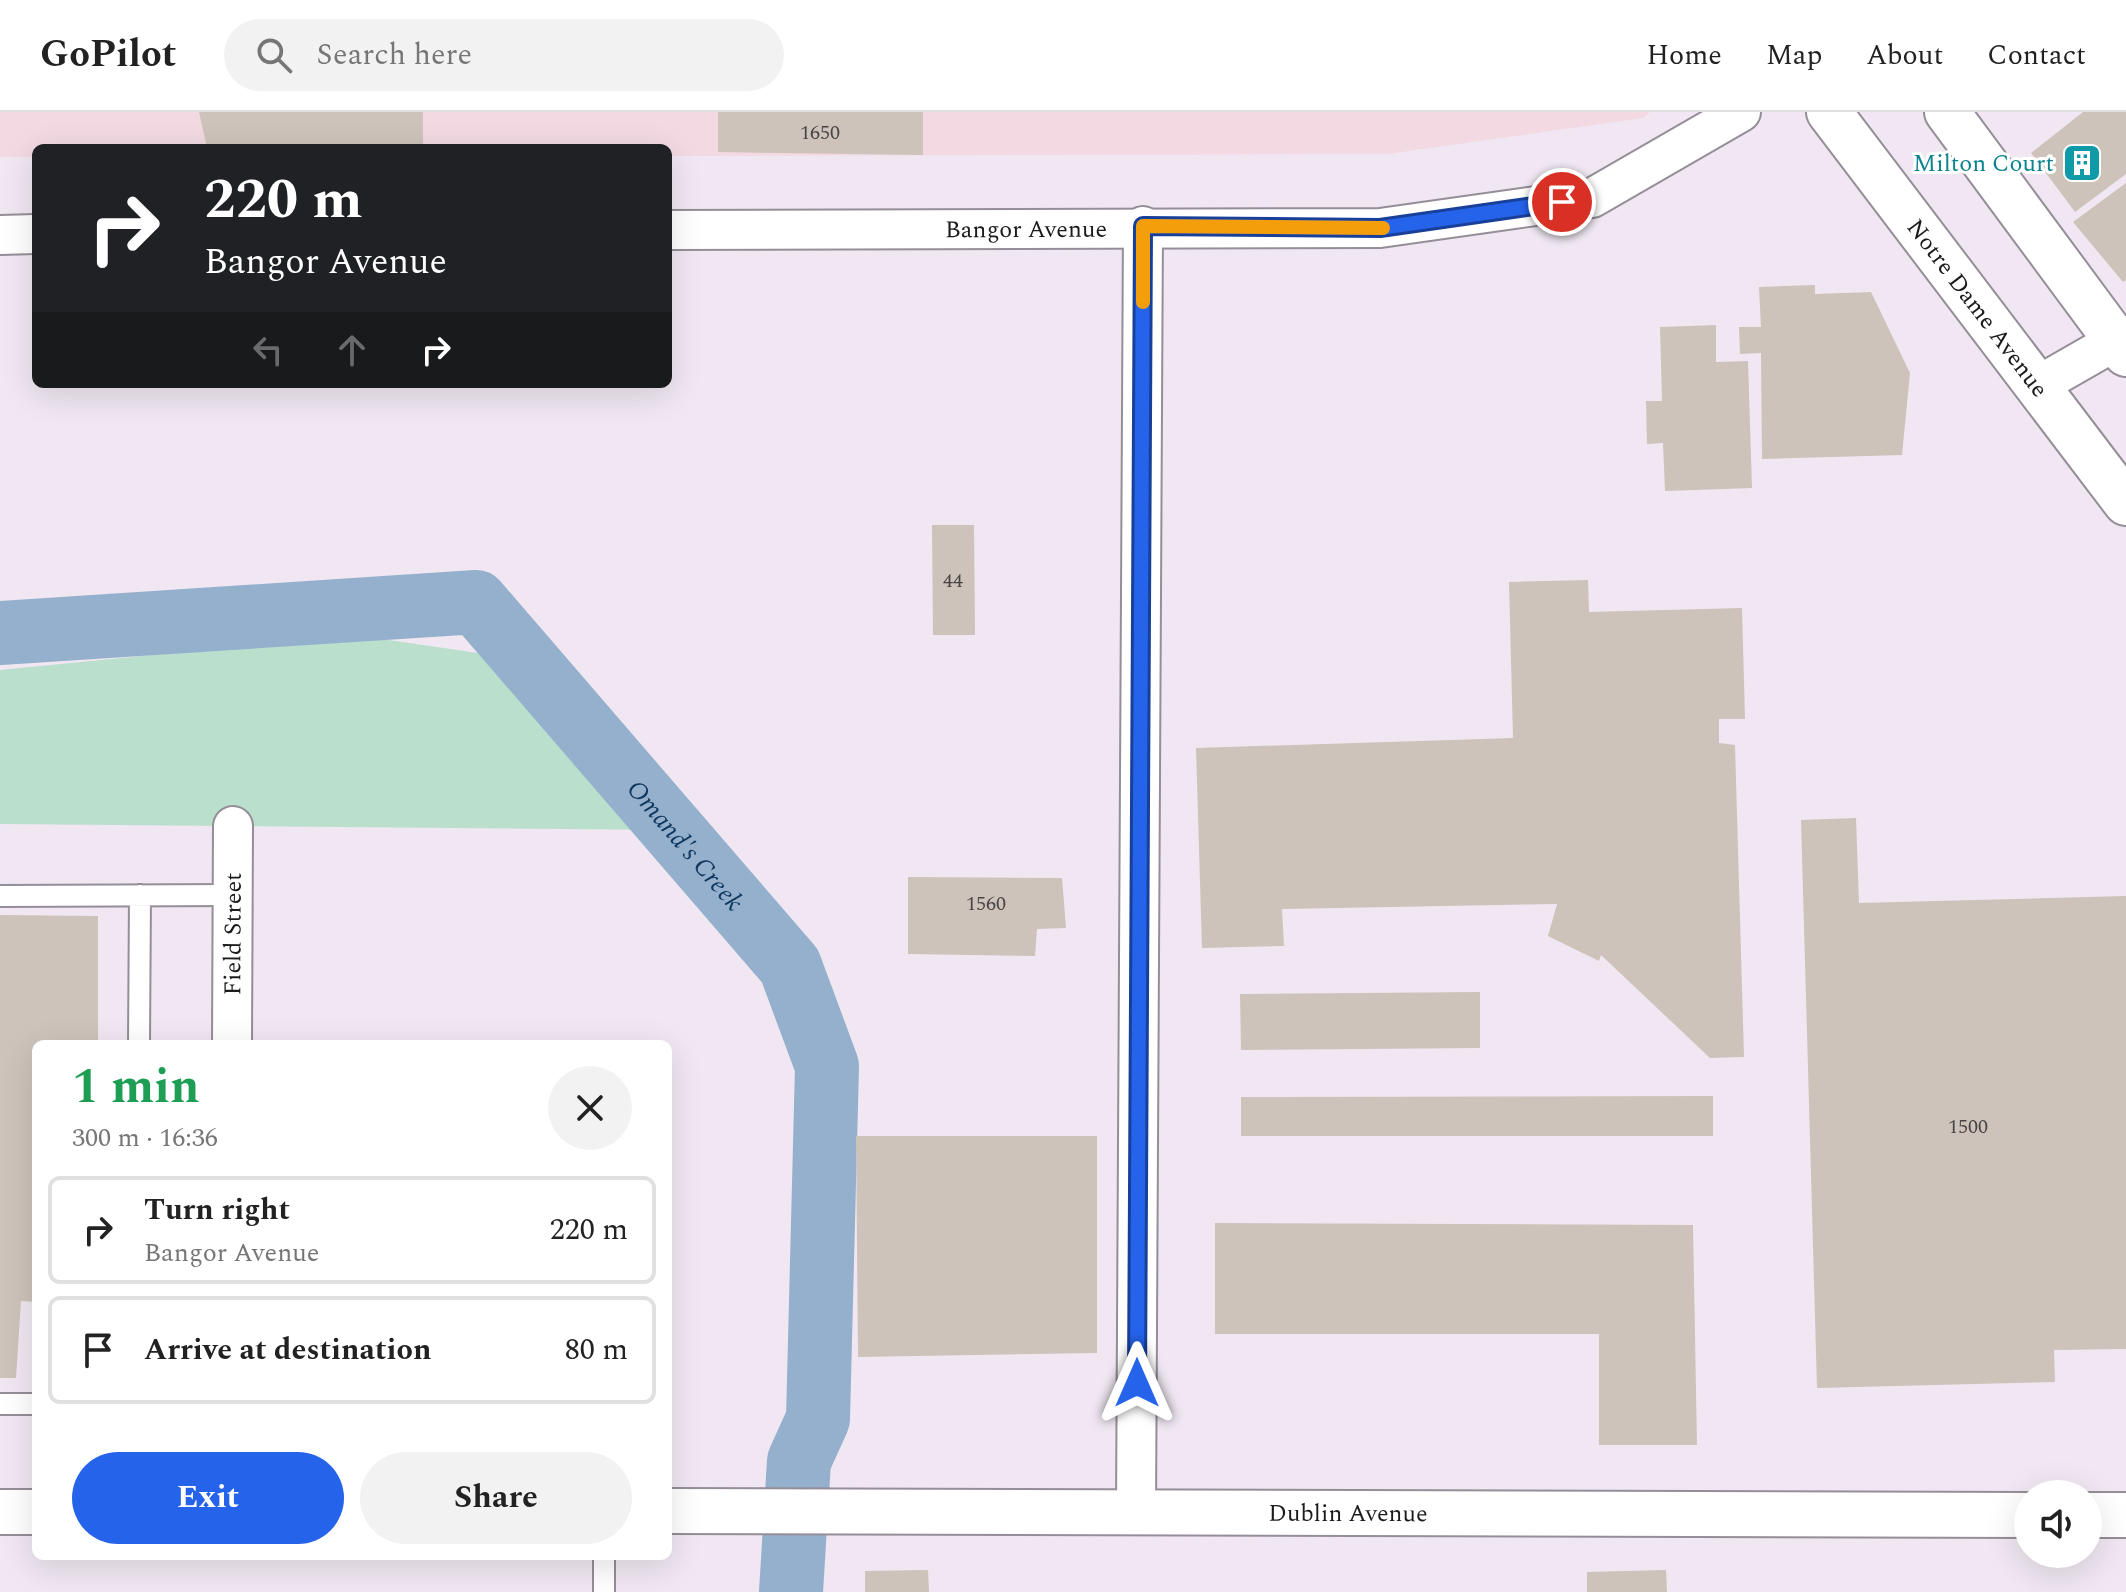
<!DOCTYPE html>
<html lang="en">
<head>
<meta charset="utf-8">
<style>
	body { margin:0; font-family:Spectral,serif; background:#f2f2f2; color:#222; height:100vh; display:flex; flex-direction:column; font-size:30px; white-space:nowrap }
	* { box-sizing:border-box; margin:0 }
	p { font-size:26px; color:#767676 }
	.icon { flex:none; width:44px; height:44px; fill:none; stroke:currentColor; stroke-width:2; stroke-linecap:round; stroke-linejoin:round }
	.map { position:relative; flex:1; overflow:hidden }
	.details { position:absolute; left:32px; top:928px; width:640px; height:520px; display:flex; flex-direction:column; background:#fff; border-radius:12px; box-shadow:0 8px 32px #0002 }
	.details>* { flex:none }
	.hud { position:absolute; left:32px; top:32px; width:640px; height:244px; border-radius:12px; box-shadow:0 8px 32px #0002; background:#202124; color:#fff; overflow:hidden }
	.fabs { position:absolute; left:2014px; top:1368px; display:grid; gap:16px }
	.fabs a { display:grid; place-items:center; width:88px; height:88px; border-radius:50%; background:#fff; box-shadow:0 8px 32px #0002; font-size:40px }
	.pin { position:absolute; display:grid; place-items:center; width:68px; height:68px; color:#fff; margin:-34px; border:4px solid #fff; border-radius:50%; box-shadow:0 2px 8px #0007 }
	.me { position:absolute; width:88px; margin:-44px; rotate:0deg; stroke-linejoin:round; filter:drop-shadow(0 0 6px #0008) }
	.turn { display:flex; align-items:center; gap:28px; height:168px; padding:0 40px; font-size:36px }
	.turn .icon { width:104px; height:104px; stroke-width:2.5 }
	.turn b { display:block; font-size:56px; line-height:68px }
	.lanes { display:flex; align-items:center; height:76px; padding:0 40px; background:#0003; justify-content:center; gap:40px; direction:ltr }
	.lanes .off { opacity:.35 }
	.round { display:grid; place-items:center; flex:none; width:84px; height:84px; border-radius:42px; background:#f2f2f2 }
	.head { display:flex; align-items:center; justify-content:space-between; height:136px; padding:0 40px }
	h1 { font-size:48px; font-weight:700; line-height:60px; color:#1e9e55 }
	.primary-button { display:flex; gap:16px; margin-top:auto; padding:16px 40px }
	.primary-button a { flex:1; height:92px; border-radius:48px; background:#2563eb; color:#fff; font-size:32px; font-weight:700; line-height:92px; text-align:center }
	.primary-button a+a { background:#f2f2f2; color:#222 }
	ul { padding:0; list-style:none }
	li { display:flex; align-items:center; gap:24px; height:108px; margin:0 16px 12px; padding:0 24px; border:4px solid #e0e0e0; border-radius:12px }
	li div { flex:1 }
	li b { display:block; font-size:30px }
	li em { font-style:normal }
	header { display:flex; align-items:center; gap:48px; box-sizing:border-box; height:112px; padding:0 40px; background:#fff; border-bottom:2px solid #e0e0e0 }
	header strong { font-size:38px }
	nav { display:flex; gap:44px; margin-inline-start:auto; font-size:28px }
	.search { width:560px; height:72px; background:#f2f2f2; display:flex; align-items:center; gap:20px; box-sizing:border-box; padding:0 28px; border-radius:44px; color:#767676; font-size:30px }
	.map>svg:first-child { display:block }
	.commercial { fill:#f2d9e2 }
	.green { fill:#badfcd }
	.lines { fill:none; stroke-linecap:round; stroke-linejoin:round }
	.river { stroke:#95b0cd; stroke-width:64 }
	.building { fill:#cdc3ba }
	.lane-casing { stroke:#958d97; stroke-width:24 }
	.street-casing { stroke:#958d97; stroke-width:42 }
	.secondary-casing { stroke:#958d97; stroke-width:48 }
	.lane { stroke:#fff; stroke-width:20 }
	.street { stroke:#fff; stroke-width:38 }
	.secondary { stroke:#fff; stroke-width:44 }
	.route-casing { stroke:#184099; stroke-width:20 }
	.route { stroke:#2563eb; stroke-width:14 }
	.slow { stroke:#f59e0b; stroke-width:14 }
	.labels { text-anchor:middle; stroke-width:6; stroke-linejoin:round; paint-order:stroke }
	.number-label { font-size:20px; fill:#494445 }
	.culture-label { font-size:24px; fill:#0d838f; stroke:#fff; text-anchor:end }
	.street-label { font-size:24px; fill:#1d1a1e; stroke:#fff }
	.water-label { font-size:26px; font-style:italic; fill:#113960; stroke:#fff }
</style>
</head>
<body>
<header>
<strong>GoPilot</strong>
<div class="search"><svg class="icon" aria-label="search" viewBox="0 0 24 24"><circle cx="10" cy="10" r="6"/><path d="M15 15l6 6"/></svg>Search here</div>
<nav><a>Home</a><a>Map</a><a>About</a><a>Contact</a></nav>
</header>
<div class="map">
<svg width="2126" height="1480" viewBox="0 0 2126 1480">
	<rect width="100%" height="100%" fill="#f0e7f2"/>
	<path class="commercial" d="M 0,0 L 1650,0 L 1643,6 L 1388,42 L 668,44 L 668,36 L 36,36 L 36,45 L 0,45 Z"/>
	<path class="green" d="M 354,523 L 485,542 L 671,718 L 0,712 L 0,558 Z"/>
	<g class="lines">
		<path class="river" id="s1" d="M 0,521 L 476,490 L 790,854 L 827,954 L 818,1307 L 799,1349 L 791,1480"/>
	</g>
	<path class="building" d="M 199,0 L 423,0 L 423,36 L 207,36 Z
		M 718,0 L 923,0 L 923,43 L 718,40 Z
		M 2083,0 L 2126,0 L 2126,62 L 2075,100 L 2031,41 Z
		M 2126,71 L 2126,168 L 2123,170 L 2073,110 Z
		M 1815,173 L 1815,182 L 1871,180 L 1910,261 L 1902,343 L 1762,347 L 1761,241 L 1740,242 L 1739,215 L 1761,215 L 1759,175 Z
		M 1716,213 L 1716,250 L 1748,249 L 1752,376 L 1665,379 L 1663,331 L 1647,332 L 1646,289 L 1662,289 L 1660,215 Z
		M 932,413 L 974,413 L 975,523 L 933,523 Z
		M 1588,468 L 1589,500 L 1742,496 L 1745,607 L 1719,607 L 1719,631 L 1735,633 L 1744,945 L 1710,946 L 1601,843 L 1599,849 L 1548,824 L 1557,792 L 1282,797 L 1284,834 L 1202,836 L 1196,636 L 1513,626 L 1509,470 Z
		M 1856,706 L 1859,791 L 2126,784 L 2126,1237 L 2054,1238 L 2055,1270 L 1817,1276 L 1801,708 Z
		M 908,765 L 1062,766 L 1066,816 L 1037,817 L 1035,844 L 908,842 Z
		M 0,803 L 98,804 L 98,932 L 36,932 L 36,1190 L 21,1189 L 16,1266 L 0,1266 Z
		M 1480,880 L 1480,936 L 1241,938 L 1240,882 Z
		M 1713,984 L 1713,1024 L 1241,1024 L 1241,985 Z
		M 856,1024 L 1097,1024 L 1097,1241 L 858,1245 Z
		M 1215,1111 L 1693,1113 L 1697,1333 L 1599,1333 L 1599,1222 L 1215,1222 Z
		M 928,1458 L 929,1480 L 865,1480 L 865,1459 Z
		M 1666,1458 L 1667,1480 L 1587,1480 L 1587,1460 Z"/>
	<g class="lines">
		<g class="lane-casing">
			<path id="lane" d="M 0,784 L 233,783
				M 139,932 L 140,783
				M 0,1292 L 36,1292
				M 604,1480 L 604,1444"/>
		</g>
		<g class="street-casing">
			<g id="street">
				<path id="s2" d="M 668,118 L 1380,116 L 1592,86 L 1741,0"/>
				<path d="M 0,123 L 36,122"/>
				<path d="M 2037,274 L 2126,223"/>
				<path id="s3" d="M 232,932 L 233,714"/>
				<path d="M 1136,1400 L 1143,114"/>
			</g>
		</g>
		<g class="secondary-casing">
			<g id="secondary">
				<path id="s4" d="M 1829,0 L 2126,391"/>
				<path d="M 1947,0 L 2126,242"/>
				<path id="s5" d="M 668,1399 L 2028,1403"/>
				<path d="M 0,1400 L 36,1400"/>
				<path d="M 2088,1403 L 2126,1403"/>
			</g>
		</g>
		<use href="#lane" class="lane"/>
		<use href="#street" class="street"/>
		<use href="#secondary" class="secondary"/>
	</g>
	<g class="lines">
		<g class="route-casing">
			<path id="route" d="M 1137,1271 L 1143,114 L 1380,116 L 1562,90"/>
		</g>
		<use href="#route" class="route"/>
		<path class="slow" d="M 1143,190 L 1143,114 L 1383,116"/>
	</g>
	<defs>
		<g id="building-square" transform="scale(2)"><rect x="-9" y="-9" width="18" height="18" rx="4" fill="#0f9aa8" stroke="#fff"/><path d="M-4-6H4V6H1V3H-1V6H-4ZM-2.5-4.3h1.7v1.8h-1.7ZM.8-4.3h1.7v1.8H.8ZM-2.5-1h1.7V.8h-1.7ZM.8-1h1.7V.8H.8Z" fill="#fff"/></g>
	</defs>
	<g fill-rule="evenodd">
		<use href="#building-square" x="2082" y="51"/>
	</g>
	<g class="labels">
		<g class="number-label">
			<text x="820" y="27">1650</text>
			<text x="953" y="475">44</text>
			<text x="986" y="798">1560</text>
			<text x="1968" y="1021">1500</text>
		</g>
		<g class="culture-label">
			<text x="2054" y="59">Milton Court</text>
		</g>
		<g class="street-label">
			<text dy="8" stroke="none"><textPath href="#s2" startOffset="358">Bangor Avenue</textPath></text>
			<text dy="8" stroke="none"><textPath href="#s4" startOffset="246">Notre Dame Avenue</textPath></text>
			<text dy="8" stroke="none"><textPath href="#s3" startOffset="110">Field Street</textPath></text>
			<text dy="8" stroke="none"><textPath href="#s5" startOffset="680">Dublin Avenue</textPath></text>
		</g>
		<g class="water-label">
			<text dy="9" stroke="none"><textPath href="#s1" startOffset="798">Omand's Creek</textPath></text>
		</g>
	</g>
</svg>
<div class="fabs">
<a><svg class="icon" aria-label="sound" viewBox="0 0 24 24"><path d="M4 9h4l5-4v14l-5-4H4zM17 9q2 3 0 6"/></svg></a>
</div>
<div class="pin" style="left:1562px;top:90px;background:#d93025"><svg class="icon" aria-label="arrive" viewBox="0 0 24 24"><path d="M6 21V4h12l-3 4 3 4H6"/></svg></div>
<svg class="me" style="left:1137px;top:1271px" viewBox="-20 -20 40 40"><path d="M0-17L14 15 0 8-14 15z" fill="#2563eb" stroke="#fff" stroke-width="4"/></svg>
<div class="hud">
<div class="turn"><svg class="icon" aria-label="right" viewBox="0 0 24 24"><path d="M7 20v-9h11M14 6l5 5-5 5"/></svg><div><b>220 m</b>Bangor Avenue</div></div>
<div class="lanes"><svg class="icon off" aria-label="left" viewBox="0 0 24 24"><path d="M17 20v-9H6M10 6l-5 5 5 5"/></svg><svg class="icon off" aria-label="ahead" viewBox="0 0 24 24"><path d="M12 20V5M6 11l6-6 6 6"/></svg><svg class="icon" aria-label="right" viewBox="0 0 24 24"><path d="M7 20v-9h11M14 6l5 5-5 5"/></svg></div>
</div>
<section class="details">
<div class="head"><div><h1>1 min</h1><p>300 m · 16:36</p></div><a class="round"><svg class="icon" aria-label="close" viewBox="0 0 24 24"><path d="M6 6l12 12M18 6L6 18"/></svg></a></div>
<ul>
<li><svg class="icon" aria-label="right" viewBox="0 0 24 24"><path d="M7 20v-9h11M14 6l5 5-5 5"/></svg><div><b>Turn right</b><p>Bangor Avenue</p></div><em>220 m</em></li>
<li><svg class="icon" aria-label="arrive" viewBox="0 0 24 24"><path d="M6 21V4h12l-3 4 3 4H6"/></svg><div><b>Arrive at destination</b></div><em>80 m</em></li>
</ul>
<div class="primary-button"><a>Exit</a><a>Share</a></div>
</section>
</div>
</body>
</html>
